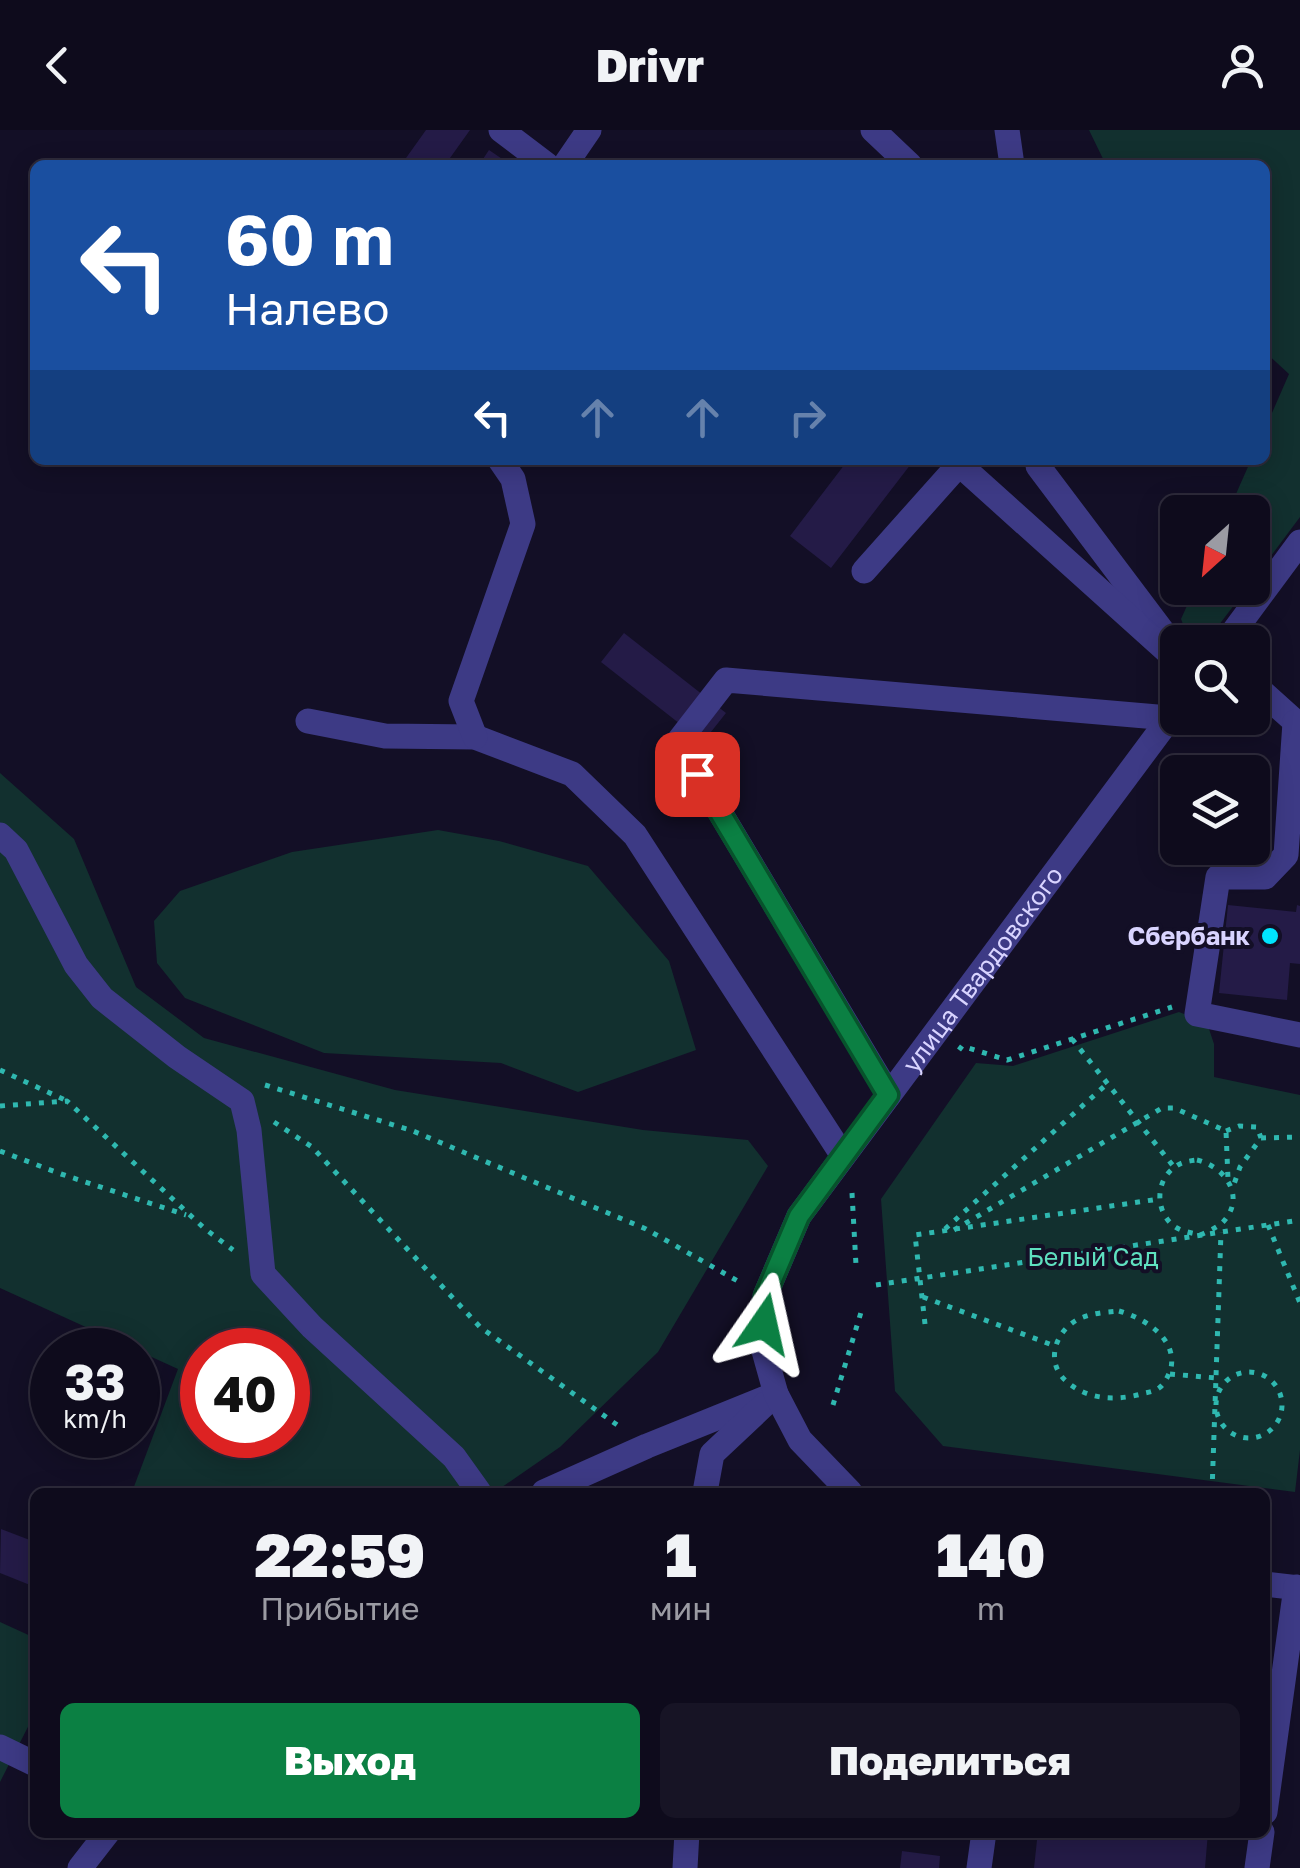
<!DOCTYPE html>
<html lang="ru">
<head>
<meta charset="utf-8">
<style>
	body { margin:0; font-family:"Golos Text",sans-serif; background:#171425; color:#f1f3f6; height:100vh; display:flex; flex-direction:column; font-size:38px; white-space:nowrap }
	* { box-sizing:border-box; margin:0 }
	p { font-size:32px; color:#9b9ba3 }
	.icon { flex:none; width:55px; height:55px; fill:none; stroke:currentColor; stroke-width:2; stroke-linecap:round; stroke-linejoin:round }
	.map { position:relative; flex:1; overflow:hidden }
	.side { position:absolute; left:30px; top:1358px; width:1240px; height:350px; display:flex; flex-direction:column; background:#0e0b1c; border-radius:15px; box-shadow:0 5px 25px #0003,0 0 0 2px #2e2b3b }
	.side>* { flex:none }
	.top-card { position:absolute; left:30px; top:30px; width:1240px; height:305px; border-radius:15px; box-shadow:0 5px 25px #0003,0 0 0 2px #2e2b3b; background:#1a4fa0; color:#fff; overflow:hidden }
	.needle { width:65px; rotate:207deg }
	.controls { position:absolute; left:1160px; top:365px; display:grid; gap:20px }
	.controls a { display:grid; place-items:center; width:110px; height:110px; border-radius:15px; background:#0e0b1c; box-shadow:0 5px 25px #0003,0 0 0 2px #2e2b3b; font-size:50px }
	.speed { position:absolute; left:30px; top:1198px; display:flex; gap:20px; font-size:50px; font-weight:700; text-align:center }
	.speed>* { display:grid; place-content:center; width:130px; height:130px; border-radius:50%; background:#0e0b1c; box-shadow:0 5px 25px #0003,0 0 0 2px #2e2b3b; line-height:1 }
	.speed small { font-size:25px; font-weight:400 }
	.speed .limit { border:15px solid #d22; background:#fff; color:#111 }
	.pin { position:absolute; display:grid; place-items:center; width:85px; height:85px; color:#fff; margin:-42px; border-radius:20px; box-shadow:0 5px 15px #0006 }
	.me { position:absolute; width:110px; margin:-55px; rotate:11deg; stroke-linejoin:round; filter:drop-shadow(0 0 8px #0008) }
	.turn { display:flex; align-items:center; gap:35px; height:210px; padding:0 30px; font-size:45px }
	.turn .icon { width:130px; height:130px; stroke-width:2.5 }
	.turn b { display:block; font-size:70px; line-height:85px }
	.lanes { display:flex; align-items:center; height:95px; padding:0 30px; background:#0003; justify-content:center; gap:50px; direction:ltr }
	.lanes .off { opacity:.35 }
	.eta { display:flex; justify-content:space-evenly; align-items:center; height:170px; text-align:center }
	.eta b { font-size:60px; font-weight:800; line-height:70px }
	.cta { display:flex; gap:20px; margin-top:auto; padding:20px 30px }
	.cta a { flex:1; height:115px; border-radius:15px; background:#0b8043; color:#fff; font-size:40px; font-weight:800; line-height:115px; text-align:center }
	.cta a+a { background:#171425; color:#f1f3f6 }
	header { display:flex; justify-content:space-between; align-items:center; height:130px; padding:0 30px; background:#0e0b1c; font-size:45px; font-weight:800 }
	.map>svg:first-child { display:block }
	.green { fill:#12302f; fill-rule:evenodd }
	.building { fill:#241b47 }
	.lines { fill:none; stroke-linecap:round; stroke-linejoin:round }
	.path { stroke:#2fb8b0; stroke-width:5; stroke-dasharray:5 8; stroke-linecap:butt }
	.minor { stroke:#3d3a85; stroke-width:25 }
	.route-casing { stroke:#07532c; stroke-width:25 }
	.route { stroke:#0b8043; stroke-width:18 }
	.poi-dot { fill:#00e5ff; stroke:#130f26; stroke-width:4 }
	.labels { text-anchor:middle; stroke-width:8; stroke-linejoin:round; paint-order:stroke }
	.poi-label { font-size:25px; font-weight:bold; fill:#d9d4ff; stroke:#130f26; text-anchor:end }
	.street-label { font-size:25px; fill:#d9d4ff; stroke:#130f26 }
	.park-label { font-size:25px; fill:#5fe0c0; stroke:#130f26 }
</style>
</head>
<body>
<header><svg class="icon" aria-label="back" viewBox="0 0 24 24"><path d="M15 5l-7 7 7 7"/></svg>Drivr<svg class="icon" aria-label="person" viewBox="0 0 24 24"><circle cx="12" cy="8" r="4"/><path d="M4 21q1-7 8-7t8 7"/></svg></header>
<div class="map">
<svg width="1300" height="1738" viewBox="0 0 1300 1738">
	<rect width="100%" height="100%" fill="#130f26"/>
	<path class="green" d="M 1089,0 L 1300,0 L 1300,387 L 1253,450 L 1252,382 L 1228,382 L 1251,330 L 1265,330 L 1265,299 L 1289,244 L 1265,222 L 1265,35 L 1106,35 Z
		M 1195,458 L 1247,458 L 1206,512 L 1190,512 L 1181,489 Z
		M 0,643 L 74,709 L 136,857 L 204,908 L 395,960 L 643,1000 L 748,1010 L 768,1036 L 658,1222 L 560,1317 L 495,1362 L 132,1362 L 178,1239 L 0,1158 ZM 202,1220 L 288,1220 L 288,1305 L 202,1305 Z
		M 438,700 L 499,711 L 588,736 L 669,831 L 696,920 L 578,962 L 501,933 L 324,923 L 185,868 L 157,833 L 154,791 L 180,761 L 292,722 Z
		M 1179,882 L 1207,893 L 1214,914 L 1214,947 L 1300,965 L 1300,1320 L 1295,1362 L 943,1316 L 895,1261 L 881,1069 L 976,933 L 1013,936 Z
		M 0,1492 L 35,1508 L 35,1583 L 0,1652 Z"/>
	<path class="building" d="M 426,0 L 470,0 L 445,35 L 401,35 Z
		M 489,20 L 511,35 L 479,35 Z
		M 848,330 L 914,330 L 831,438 L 790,406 Z
		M 624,503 L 726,583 L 703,612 L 601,532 Z
		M 1171,652 L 1178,657 L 1178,675 L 1162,664 Z
		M 1228,775 L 1296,782 L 1297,775 L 1300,776 L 1300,834 L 1290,833 L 1287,870 L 1219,863 Z
		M 1,1399 L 35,1412 L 35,1457 L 0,1443 Z
		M 1020,1702 L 1208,1702 L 1205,1738 L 1034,1738 L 1037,1710 L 1019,1708 Z
		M 902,1721 L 940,1726 L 939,1738 L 900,1738 Z"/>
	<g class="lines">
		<path class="path" d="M 1072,909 L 1174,1037
			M 959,920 L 962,916 L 1007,930 L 1172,877
			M 0,940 L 65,970
			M 265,955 L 413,1001 L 646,1099 L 743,1154
			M 0,976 L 67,971 L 204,1098 L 233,1120
			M 274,992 L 312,1017 L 480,1197 L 620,1297
			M 1226,1001 L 1239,996 L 1257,997 L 1261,1008 L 1240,1037 L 1233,1057
			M 1261,1008 L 1300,1007
			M 0,1021 L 61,1044 L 186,1085
			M 1197,1030 C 1226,1037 1247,1068 1222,1093 C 1216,1098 1207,1102 1200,1105 C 1193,1103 1184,1102 1177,1098 C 1155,1085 1154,1051 1175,1037 C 1181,1032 1189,1031 1197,1030 Z
			M 852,1063 L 856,1135
			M 1268,1095 L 1300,1173
			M 945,1099 L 1108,953
			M 954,1100 L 1162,978 L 1174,978 L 1226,1001 L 1228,1049
			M 876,1155 L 1300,1090
			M 923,1167 L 1055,1216
			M 1119,1181 C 1144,1188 1177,1208 1171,1238 C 1169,1244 1165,1254 1159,1258 C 1155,1261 1150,1262 1145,1263 C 1118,1271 1087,1271 1065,1250 C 1044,1230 1057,1198 1081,1188 C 1093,1183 1107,1182 1119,1181 Z
			M 925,1194 L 915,1105 L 1159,1069
			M1216 1275a33 33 0 1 1 66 0a33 33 0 1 1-66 0Z
			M 1170,1244 L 1216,1248
			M 833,1275 L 862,1179
			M 1212,1362 L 1221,1102"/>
		<g class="minor">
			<path d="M 501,0 L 547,35"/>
			<path d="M 873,0 L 910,35"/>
			<path d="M 1007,0 L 1012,35"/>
			<path d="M 565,35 L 589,0"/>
			<path d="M 1038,330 L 1038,336 L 1163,502"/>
			<path d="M 959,334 L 1178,531"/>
			<path d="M 864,441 L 963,330"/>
			<path d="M 1226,512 L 1300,412"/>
			<path d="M 1252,553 L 1300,596"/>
			<path d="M 308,591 L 385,606 L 475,607 L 572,644 L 635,705 L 843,1026"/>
			<path d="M 1295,592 L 1286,725 L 1265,747 L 1218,747 L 1197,884 L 1300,905"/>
			<path d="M 475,607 L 461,571 L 523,394 L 513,349 L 500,330"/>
			<path d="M 0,705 L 16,720 L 76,835 L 102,868 L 177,927 L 242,971 L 249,1000 L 263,1144 L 312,1197 L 454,1327 L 479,1362"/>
			<path d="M 889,965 L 678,612 L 726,550 L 1169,588"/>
			<path d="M 544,1362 L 647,1316 L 776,1264"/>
			<path d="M 705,1362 L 712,1324 L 765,1274"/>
			<path id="s1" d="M 850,1362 L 800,1310 L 776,1264 L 764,1221 L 765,1166 L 799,1086 L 1178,577"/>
			<path d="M 1265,1454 L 1300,1458"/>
			<path d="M 0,1617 L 35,1634"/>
			<path d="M 1265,1682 L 1296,1457"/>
			<path d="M 80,1738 L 108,1702"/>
			<path d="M 685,1738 L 687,1702"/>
			<path d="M 979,1738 L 984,1702"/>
			<path d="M 1257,1738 L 1262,1702"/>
		</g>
	</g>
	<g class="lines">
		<g class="route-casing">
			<path id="route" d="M 697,644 L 888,965 L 799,1086 L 765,1166 L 764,1194"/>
		</g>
		<use href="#route" class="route"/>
	</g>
	<circle class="poi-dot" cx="1270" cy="806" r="10"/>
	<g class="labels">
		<g class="poi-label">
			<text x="1250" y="815">Сбербанк</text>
		</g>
		<g class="street-label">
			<text dy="9" stroke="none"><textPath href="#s1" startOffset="618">улица Твардовского</textPath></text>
		</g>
		<g class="park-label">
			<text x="1093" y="1136">Белый Сад</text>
		</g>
	</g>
</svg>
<div class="controls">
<a><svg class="needle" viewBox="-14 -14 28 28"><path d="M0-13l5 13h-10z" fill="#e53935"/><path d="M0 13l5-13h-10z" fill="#9b9ba3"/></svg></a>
<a><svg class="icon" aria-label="search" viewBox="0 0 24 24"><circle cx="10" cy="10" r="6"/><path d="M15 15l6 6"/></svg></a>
<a><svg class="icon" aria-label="layers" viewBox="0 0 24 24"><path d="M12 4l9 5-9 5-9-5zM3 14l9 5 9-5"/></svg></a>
</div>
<div class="speed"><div>33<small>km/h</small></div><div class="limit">40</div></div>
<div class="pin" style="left:697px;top:644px;background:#d93025"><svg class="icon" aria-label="arrive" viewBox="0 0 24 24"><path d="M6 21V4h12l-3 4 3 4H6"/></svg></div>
<svg class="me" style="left:764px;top:1194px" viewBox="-20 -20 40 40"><path d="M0-17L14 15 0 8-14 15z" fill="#0b8043" stroke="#fff" stroke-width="4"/></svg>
<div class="top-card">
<div class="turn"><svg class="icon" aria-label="left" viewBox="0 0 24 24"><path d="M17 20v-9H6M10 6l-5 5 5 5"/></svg><div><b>60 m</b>Налево</div></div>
<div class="lanes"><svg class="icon" aria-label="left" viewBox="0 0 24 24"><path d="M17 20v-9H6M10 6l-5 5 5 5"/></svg><svg class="icon off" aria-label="ahead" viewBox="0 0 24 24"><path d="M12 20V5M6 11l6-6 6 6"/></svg><svg class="icon off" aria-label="ahead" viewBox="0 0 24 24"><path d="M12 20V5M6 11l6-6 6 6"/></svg><svg class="icon off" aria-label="right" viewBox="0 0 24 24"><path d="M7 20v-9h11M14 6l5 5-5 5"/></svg></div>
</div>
<section class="side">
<div class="eta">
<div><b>22:59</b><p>Прибытие</p></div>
<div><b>1</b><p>мин</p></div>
<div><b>140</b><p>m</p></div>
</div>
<div class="cta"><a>Выход</a><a>Поделиться</a></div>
</section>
</div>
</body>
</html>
